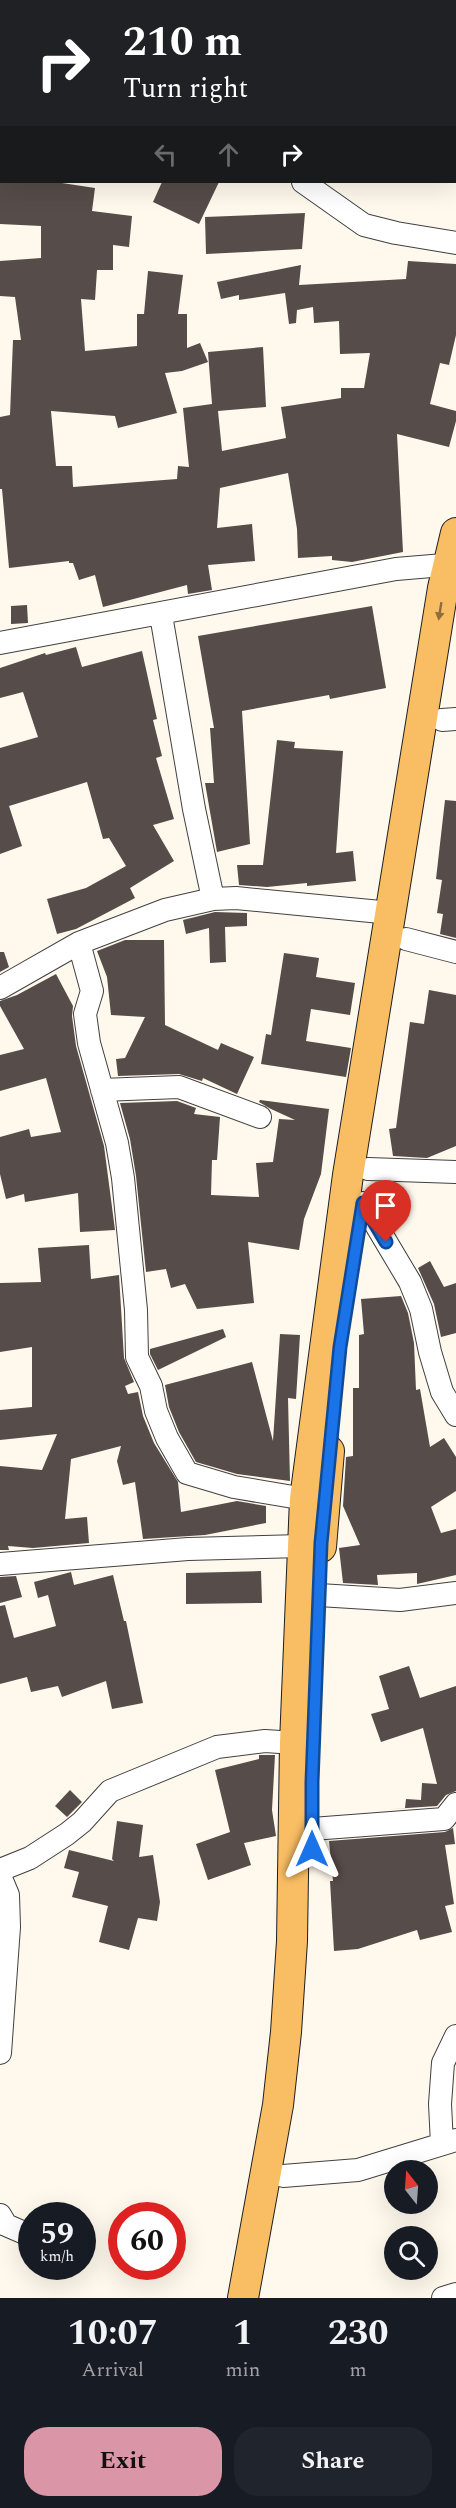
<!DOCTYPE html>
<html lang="en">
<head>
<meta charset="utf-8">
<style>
	body { margin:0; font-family:Spectral,serif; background:#20242c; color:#f1f3f6; height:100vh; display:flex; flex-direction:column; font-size:22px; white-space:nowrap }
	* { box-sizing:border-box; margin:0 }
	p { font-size:20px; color:#9ea1a6 }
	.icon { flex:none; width:33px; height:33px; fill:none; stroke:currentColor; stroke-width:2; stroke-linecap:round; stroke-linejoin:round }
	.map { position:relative; height:2298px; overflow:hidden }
	.side { display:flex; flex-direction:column; background:#171b24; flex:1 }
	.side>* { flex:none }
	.banner { position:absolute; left:0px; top:0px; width:456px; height:183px; box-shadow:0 6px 24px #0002; background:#202124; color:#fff; overflow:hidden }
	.needle { width:39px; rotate:343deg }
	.fabs { position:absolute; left:384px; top:2160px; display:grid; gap:12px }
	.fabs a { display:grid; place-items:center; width:54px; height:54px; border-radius:50%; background:#171b24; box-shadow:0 6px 24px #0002; font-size:30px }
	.speed { position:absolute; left:18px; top:2202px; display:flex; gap:12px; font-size:30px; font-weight:700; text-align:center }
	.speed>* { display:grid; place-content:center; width:78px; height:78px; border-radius:50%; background:#171b24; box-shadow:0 6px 24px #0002; line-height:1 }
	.speed small { font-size:15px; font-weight:400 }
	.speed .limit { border:9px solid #d22; background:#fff; color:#111 }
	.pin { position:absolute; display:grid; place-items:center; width:51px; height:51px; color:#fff; margin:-62px -26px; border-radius:50% 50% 50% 0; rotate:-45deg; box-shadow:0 0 6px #0007 }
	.pin .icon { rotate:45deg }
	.me { position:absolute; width:66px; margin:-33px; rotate:0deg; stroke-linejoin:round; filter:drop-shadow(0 0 4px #0008) }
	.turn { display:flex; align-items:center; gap:21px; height:126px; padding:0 24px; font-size:27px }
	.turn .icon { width:78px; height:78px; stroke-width:2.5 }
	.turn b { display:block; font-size:42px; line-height:51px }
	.lanes { display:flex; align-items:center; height:57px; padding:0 24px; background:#0003; justify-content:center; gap:30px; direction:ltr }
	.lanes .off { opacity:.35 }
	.eta { display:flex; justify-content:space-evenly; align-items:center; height:102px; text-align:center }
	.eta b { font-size:36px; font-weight:700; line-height:42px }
	.action { display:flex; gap:12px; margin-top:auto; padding:12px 24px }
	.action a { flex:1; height:69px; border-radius:24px; background:#da96a6; color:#111; font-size:24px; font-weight:700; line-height:69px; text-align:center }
	.action a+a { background:#20242c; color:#f1f3f6 }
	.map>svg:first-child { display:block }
	.building { fill:#564c49 }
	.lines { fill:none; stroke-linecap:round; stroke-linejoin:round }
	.minor-casing { stroke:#404040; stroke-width:24 }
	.major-casing { stroke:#1e1e1e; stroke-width:32 }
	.minor { stroke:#fff; stroke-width:22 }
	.major { stroke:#f9bd63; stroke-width:30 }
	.oneway { fill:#8f6e3c }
	.route-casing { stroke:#114b97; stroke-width:15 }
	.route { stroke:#1a73e8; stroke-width:10 }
</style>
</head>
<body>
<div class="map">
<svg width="456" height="2298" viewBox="0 0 456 2298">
	<rect width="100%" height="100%" fill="#fff9ed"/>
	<path class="building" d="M 0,182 L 62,183 L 95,188 L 92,211 L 132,216 L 129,247 L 113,245 L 113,270 L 97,270 L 95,300 L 81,299 L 85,351 L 137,346 L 137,314 L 144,314 L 148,271 L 183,275 L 178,314 L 187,314 L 187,348 L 200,343 L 208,362 L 182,371 L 165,373 L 177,413 L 118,428 L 115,416 L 51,411 L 56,466 L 72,466 L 73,487 L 177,479 L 178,466 L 189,467 L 183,408 L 212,404 L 208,352 L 263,347 L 266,407 L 218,411 L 222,451 L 286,438 L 281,407 L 341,398 L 341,388 L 364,388 L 370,353 L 340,354 L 339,321 L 314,323 L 313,307 L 297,310 L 296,323 L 289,324 L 285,293 L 239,300 L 239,295 L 221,299 L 217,282 L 301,265 L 299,285 L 406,279 L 408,261 L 456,264 L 456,335 L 449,365 L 440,363 L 430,404 L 456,411 L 456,421 L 449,447 L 397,434 L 403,552 L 352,562 L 332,560 L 332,556 L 298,558 L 297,529 L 288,473 L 220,488 L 217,528 L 252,524 L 255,561 L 208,565 L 212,590 L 188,594 L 187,585 L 103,607 L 95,575 L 79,580 L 73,563 L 69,563 L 69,561 L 9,568 L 2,489 L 0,489 L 0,417 L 10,415 L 13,340 L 21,340 L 15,297 L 0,296 L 0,261 L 41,258 L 41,226 L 0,224 Z
		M 162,182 L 219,182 L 199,224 L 153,202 Z
		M 305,213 L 302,249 L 206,254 L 205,217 Z
		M 27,605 L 28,623 L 11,624 L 11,606 Z
		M 372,606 L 386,688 L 330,699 L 329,695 L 242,711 L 250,844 L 217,852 L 205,783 L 214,783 L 210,728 L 214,728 L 198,636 Z
		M 76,647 L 82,667 L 142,651 L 157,719 L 153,720 L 162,756 L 156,758 L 174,819 L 153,825 L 174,861 L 130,888 L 135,898 L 76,929 L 57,934 L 47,899 L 86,888 L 126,866 L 109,838 L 103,839 L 87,782 L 9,806 L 22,846 L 0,854 L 0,748 L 38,737 L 23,692 L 0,698 L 0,668 L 45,653 L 46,655 Z
		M 277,740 L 295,742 L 294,748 L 343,751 L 336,853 L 353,851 L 356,881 L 307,886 L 307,883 L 267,887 L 239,885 L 237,865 L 263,865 Z
		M 445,800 L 456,801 L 456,938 L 440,934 L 443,914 L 437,913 L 442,880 L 436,879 Z
		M 215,912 L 247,913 L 247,926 L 225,927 L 226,962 L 210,963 L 209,928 L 186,934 L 183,920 Z
		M 125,940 L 164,940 L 165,1025 L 218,1050 L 221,1043 L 254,1057 L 237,1094 L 203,1078 L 202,1081 L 179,1074 L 118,1076 L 116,1059 L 125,1058 L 145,1017 L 111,1015 L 107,977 L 97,951 Z
		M 0,952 L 4,952 L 9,967 L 0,972 Z
		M 284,953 L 319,958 L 316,977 L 355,983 L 350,1015 L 311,1009 L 306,1041 L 351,1048 L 346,1077 L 261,1064 L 266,1034 L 271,1035 Z
		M 56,974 L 73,1006 L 72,1016 L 76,1046 L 104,1146 L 115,1230 L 80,1232 L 78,1193 L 25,1202 L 24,1194 L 6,1199 L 0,1174 L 0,1137 L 29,1129 L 31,1137 L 61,1132 L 46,1078 L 0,1091 L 0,1055 L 24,1049 L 0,1006 L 0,1001 L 17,995 Z
		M 429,990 L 456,995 L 456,1146 L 427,1158 L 393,1156 L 389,1129 L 396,1128 L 410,1022 L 424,1024 Z
		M 260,1100 L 329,1109 L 321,1174 L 304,1219 L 299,1250 L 248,1242 L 254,1303 L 197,1309 L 185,1284 L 171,1288 L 166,1269 L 146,1272 L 136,1176 L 130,1139 L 120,1103 L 177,1101 L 196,1108 L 194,1114 L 220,1117 L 217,1160 L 212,1160 L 211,1195 L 259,1197 L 256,1163 L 273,1162 L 279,1119 L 295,1120 L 271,1109 L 259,1102 Z
		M 89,1245 L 91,1279 L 119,1275 L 124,1358 L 134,1382 L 125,1386 L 128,1394 L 138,1392 L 143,1416 L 154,1443 L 178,1482 L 181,1512 L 237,1501 L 266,1506 L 266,1523 L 205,1535 L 143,1539 L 135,1482 L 123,1485 L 117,1461 L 121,1446 L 71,1459 L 65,1519 L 87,1517 L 89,1543 L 33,1548 L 8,1546 L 9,1550 L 0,1550 L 0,1466 L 42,1470 L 57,1434 L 0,1440 L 0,1410 L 32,1407 L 32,1347 L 0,1352 L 0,1283 L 41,1282 L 38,1248 Z
		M 430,1261 L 444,1287 L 456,1283 L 456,1333 L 441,1337 L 434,1304 L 418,1268 Z
		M 401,1296 L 408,1313 L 414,1343 L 416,1390 L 420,1389 L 430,1447 L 444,1438 L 456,1457 L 456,1491 L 431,1507 L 441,1533 L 456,1529 L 456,1575 L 417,1584 L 417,1573 L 377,1575 L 378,1585 L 343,1583 L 339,1548 L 360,1545 L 343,1506 L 346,1457 L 353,1456 L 353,1388 L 359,1388 L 359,1335 L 364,1334 L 361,1299 Z
		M 223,1329 L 226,1337 L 158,1370 L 150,1354 L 150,1349 Z
		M 280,1334 L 300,1335 L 296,1399 L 288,1398 L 290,1481 L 237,1474 L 196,1462 L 179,1432 L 169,1407 L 165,1385 L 252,1362 L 273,1441 Z
		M 261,1571 L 262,1603 L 186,1604 L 186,1573 Z
		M 71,1572 L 74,1585 L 113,1575 L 124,1621 L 126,1621 L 143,1703 L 112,1709 L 106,1681 L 62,1697 L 58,1686 L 31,1692 L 27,1677 L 0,1684 L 0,1606 L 5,1605 L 14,1638 L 56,1626 L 48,1595 L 38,1598 L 34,1582 Z
		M 16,1576 L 22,1597 L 0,1603 L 0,1577 Z
		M 409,1666 L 420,1698 L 456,1686 L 456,1791 L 446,1795 L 437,1806 L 392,1809 L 405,1808 L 406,1799 L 421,1800 L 422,1783 L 437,1784 L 423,1728 L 381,1742 L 371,1714 L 389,1709 L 379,1676 Z
		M 259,1755 L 275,1755 L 272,1810 L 276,1836 L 244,1843 L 251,1865 L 208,1880 L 196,1844 L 230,1832 L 215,1770 L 259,1759 Z
		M 70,1790 L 82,1802 L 67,1817 L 55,1806 Z
		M 117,1821 L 143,1825 L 139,1857 L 153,1855 L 160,1902 L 157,1921 L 138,1918 L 129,1950 L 99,1942 L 108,1906 L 72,1897 L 79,1872 L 64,1868 L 69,1850 L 114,1861 L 112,1859 Z
		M 453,1828 L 455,1844 L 445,1845 L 454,1904 L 445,1906 L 452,1932 L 420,1940 L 417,1930 L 358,1949 L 334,1951 L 330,1881 L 333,1881 L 329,1841 L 445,1832 Z"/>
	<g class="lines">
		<g class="minor-casing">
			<path id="minor" d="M 16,0 L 16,2
				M 142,0 L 142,2
				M 454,20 L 456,20
				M 0,43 L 2,43
				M 303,182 L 364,225 L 396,233 L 456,243
				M 161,615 L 194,809 L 213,899
				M 0,643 L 396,569 L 456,564
				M 442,720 L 456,719
				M 406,939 L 456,952
				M 79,943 L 92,991 L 85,1014 L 89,1043 L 117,1143 L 123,1178 L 136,1310 L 137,1357 L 151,1386 L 156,1411 L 167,1438 L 187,1473 L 234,1487 L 305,1499
				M 0,988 L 79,943 L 165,910 L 213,899 L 236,898 L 391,913
				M 102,1090 L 179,1087 L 260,1117
				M 368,1169 L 456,1172
				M 363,1203 L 410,1282 L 421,1309 L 430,1352 L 442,1392 L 456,1415
				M 0,1564 L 188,1549 L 301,1546 L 319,1543
				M 319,1595 L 400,1600 L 456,1593
				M 312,1829 L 444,1819 L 456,1804
				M 0,1870 L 30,1858 L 67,1834 L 82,1822 L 110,1791 L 217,1747 L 265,1741 L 295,1743
				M 0,1876 L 8,1895 L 9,1927 L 0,2053
				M 442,2144 L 440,2104 L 443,2063 L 456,2036
				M 283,2176 L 358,2170 L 456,2140
				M 0,2215 L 6,2225 L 29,2235
				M 443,2298 L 456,2294"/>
		</g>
		<g class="major-casing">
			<path id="major" d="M 321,1547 L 329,1451
				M 243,2298 L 278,2105 L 286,2032 L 292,1941 L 295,1743 L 305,1499 L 348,1175 L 443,588 L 456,533"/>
		</g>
		<use href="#minor" class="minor"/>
		<use href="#major" class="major"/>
	</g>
	<defs><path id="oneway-solid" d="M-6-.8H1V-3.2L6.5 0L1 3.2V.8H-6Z" transform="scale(1.5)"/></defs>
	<use class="oneway" href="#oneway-solid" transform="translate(440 611) rotate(99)"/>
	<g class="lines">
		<g class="route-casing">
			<path id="route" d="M 312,1849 L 312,1782 L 321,1543 L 340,1347 L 363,1203 L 386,1242"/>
		</g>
		<use href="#route" class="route"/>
	</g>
</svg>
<div class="fabs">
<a><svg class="needle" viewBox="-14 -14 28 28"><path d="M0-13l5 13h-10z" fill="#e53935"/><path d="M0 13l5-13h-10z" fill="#9ea1a6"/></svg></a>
<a><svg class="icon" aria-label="search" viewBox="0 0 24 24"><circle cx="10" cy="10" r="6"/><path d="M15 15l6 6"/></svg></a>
</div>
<div class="speed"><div>59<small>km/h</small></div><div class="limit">60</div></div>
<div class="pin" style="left:386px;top:1242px;background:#d93025"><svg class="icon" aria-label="arrive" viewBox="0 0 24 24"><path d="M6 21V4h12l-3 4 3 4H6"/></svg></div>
<svg class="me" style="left:312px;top:1849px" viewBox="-20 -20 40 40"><path d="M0-17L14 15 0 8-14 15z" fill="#1a73e8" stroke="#fff" stroke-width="4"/></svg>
<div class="banner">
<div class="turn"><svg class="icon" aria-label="right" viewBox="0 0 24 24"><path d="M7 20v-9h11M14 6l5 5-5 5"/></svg><div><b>210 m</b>Turn right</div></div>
<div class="lanes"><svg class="icon off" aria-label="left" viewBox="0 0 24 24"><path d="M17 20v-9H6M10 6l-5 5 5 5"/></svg><svg class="icon off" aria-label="ahead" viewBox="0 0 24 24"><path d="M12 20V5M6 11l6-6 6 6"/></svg><svg class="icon" aria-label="right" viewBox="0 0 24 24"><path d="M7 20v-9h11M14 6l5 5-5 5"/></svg></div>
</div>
</div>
<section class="side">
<div class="eta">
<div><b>10:07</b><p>Arrival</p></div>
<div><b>1</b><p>min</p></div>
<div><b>230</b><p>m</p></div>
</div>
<div class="action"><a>Exit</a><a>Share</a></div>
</section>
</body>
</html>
